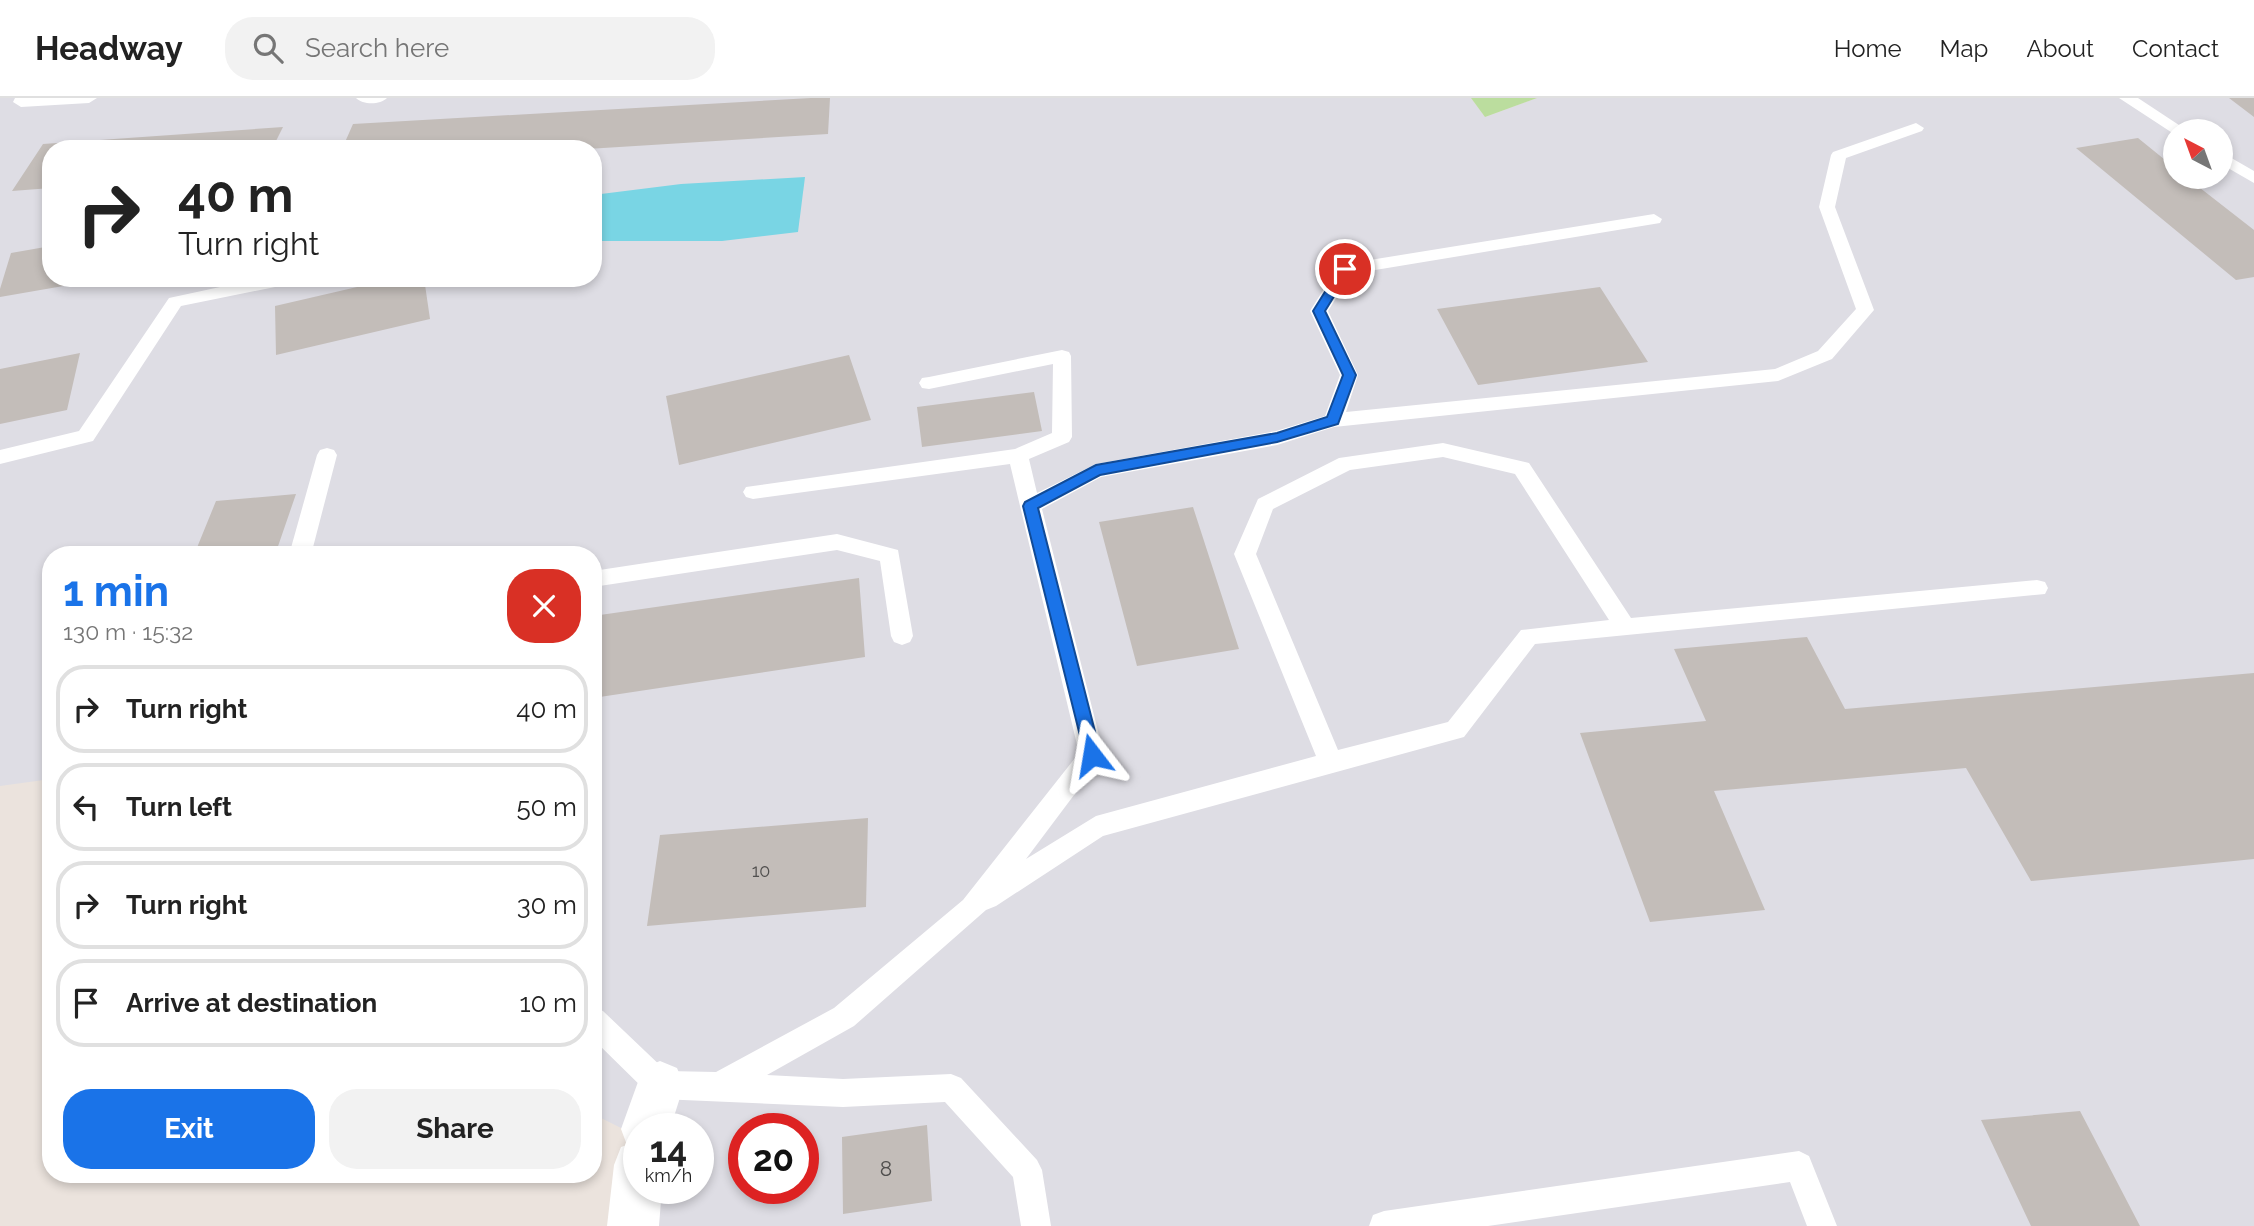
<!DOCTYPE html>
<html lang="en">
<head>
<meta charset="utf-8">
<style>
	body { margin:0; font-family:Raleway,sans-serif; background:#f2f2f2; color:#222; height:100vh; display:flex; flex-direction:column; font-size:26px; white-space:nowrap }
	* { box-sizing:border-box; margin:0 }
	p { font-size:23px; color:#767676 }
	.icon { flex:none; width:38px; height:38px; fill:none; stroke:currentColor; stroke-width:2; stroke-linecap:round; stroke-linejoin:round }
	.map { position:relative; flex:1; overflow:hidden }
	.details { position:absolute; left:42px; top:448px; width:560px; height:637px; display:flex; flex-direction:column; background:#fff; border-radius:28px; box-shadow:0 4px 10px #0003 }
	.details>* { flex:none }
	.banner { position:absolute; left:42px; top:42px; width:560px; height:147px; border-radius:28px; box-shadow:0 4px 10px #0003; background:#fff; color:#222; overflow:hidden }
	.needle { width:46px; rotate:319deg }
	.fabs { position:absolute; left:2163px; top:21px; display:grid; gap:14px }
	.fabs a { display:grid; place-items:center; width:70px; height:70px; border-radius:50%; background:#fff; box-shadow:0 4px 10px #0003; font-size:35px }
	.speed { position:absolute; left:623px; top:1015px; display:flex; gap:14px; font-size:35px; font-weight:700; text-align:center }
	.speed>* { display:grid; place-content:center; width:91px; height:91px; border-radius:50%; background:#fff; box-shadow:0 4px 10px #0003; line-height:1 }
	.speed small { font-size:18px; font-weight:400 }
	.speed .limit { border:10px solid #d22; background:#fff; color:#111 }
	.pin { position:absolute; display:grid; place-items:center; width:60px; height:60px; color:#fff; margin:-30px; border:4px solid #fff; border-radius:50%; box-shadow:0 2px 7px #0007 }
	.me { position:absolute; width:77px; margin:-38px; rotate:346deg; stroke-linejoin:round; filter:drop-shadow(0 0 5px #0008) }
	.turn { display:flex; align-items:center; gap:24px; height:147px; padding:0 21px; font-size:32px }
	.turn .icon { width:91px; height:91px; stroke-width:2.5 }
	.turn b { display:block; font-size:49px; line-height:60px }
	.round { display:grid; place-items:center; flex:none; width:74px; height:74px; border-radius:28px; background:#f2f2f2 }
	.summary { display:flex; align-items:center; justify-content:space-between; height:119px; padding:0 21px }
	h1 { font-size:42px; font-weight:700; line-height:52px; color:#1a73e8 }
	.action { display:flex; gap:14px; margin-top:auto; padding:14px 21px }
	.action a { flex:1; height:80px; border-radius:28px; background:#1a73e8; color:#fff; font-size:28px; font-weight:700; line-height:80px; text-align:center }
	.action a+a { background:#f2f2f2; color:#222 }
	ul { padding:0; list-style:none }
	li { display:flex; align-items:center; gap:21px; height:88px; margin:0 14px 10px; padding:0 7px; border:4px solid #e0e0e0; border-radius:28px }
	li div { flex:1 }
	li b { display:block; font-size:26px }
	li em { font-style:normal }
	header { display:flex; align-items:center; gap:42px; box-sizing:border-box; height:98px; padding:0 35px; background:#fff; border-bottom:2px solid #e0e0e0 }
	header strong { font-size:33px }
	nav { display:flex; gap:38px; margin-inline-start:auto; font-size:24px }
	.search { width:490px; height:63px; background:#f2f2f2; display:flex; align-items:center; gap:18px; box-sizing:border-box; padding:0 24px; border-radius:28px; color:#767676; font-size:26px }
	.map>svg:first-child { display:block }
	.industrial { fill:#dedde4; fill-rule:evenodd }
	.green { fill:#bbdd9e }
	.water { fill:#79d5e4 }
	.building { fill:#c3bdb9 }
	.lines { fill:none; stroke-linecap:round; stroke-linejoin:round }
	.service { fill:#fff; fill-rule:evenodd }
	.minor { fill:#fff; fill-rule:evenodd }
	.route { fill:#1a73e8; stroke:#114b97; stroke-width:2 }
	.labels { text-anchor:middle; stroke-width:5; stroke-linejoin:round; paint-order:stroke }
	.number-label { font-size:18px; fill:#504f4e }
	.near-number-label { font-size:21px; fill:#504f4e }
</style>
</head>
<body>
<header>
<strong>Headway</strong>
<div class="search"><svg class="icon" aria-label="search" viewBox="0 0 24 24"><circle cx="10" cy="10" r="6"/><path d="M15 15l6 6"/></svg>Search here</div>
<nav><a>Home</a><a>Map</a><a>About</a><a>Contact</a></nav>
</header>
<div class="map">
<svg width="2254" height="1128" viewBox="0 0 2254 1128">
	<rect width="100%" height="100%" fill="#ebe3dd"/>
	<path class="industrial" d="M 0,0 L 1471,0 L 1485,19 L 1537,0 L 2254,0 L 2254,1128 L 633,1128 L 639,1090 L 698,1090 L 698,1031 L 639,1031 L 639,1039 L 593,1016 L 593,457 L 51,457 L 51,681 L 0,688 ZM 2175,33 L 2221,33 L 2221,79 L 2175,79 ZM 51,51 L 593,51 L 593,180 L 51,180 ZM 744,1031 L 803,1031 L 803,1090 L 744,1090 Z"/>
	<path class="green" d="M 1471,0 L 1537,0 L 1485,19 Z"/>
	<path class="water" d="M 805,79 L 798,134 L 722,143 L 593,143 L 593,97 L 681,86 Z"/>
	<path class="building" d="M 811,0 L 830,0 L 828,36 L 587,51 L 342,51 L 353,26 Z
		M 2229,0 L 2254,0 L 2254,19 Z
		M 283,29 L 272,51 L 51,51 L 51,90 L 12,93 L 43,46 Z
		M 2138,40 L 2175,70 L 2175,79 L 2186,79 L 2254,132 L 2254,179 L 2236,182 L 2076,50 Z
		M 51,148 L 51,180 L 98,182 L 0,199 L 0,191 L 11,155 Z
		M 396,180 L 424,180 L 430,221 L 276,257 L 275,208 Z
		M 1600,189 L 1648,264 L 1478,287 L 1437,211 Z
		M 80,255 L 67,312 L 0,326 L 0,271 Z
		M 849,257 L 871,322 L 679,367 L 666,298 Z
		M 1034,294 L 1042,333 L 922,349 L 917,309 Z
		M 296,396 L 275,457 L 194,457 L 216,403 Z
		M 1193,409 L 1239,551 L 1137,568 L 1099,424 Z
		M 859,480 L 865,559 L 593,600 L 593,518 Z
		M 1807,539 L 1845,611 L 2254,575 L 2254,761 L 2031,783 L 1966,670 L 1714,693 L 1765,812 L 1650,824 L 1580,635 L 1706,623 L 1674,551 Z
		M 868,720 L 866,809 L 647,828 L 660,737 Z
		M 2080,1013 L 2140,1128 L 2031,1128 L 1981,1022 Z
		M 927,1027 L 932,1103 L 843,1116 L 842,1039 Z"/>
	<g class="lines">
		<path class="service" d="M 15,0 L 97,0 L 89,5 L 21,9 L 13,4 Z
			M 356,0 L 387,0 C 380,7 363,7 356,0 Z
			M 2119,0 L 2138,0 L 2188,33 L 2175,33 L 2174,36 Z
			M 1916,25 L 1924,30 L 1922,33 L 1846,60 L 1835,109 L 1874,212 L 1832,261 L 1778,283 L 1334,329 L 1277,347 L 1101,379 L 1042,411 L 1104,657 L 1026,761 L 1096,718 L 1316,658 L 1234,456 L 1258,401 L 1339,360 L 1443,345 L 1529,365 L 1631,520 L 2037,482 L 2045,484 L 2048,490 L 2045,496 L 1535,546 L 1464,639 L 1103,738 L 996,808 L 986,812 L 854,928 L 767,977 L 843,981 L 951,976 L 961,980 L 1037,1062 L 1042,1072 L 1051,1128 L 1021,1128 L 1013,1079 L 945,1004 L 843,1009 L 660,1001 L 650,997 L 593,941 L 593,909 L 603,913 L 666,973 L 716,974 L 834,910 L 963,802 L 1079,655 L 1010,366 L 753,401 L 746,399 L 743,394 L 746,389 L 1015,351 L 1052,335 L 1053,266 L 929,291 L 922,290 L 919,285 L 922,280 L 929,279 L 1062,252 L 1069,254 L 1071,258 L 1072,339 L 1069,344 L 1029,361 L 1037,395 L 1096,366 L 1276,333 L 1325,318 L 1340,277 L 1310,213 L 1339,167 L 1654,116 L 1662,121 L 1660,125 L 1351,176 L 1328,213 L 1358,277 L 1346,314 L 1775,271 L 1818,253 L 1856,211 L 1819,109 L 1831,57 L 1833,54 ZM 1443,359 L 1515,376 L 1609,522 L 1521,532 L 1448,624 L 1338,652 L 1256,456 L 1273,411 L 1350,372 Z
			M 2221,54 L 2254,73 L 2254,85 L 2221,66 Z
			M 262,180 L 299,180 L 290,186 L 181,208 L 93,343 L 0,366 L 0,352 L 79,333 L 169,200 Z
			M 327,350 L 334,352 L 337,357 L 311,457 L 289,457 L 317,357 L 320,352 Z
			M 837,436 L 898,452 L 913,538 L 910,544 L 902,547 L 894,544 L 891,538 L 880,463 L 837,452 L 593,489 L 593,473 Z
			M 1799,1053 L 1809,1058 L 1837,1128 L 1807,1128 L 1790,1084 L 1488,1128 L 1369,1128 L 1373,1117 L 1384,1113 Z"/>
		<path class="minor" d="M 660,963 L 677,970 L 684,987 L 670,1031 L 639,1031 L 639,1090 L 662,1090 L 659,1128 L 607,1128 L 614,1067 L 621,1049 L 627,1047 L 621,1031 L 643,970 Z"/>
	</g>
	<path class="route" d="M 1345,167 L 1351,171 L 1325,213 L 1356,277 L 1338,326 L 1277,344 L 1100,377 L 1038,410 L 1101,657 L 1098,662 L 1086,662 L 1023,408 L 1025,404 L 1096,367 L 1277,335 L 1327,319 L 1343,277 L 1313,213 L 1341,168 Z"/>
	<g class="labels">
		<g class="number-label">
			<text x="761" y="779">10</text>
		</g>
		<g class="near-number-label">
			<text x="886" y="1078">8</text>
		</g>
	</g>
</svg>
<div class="fabs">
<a><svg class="needle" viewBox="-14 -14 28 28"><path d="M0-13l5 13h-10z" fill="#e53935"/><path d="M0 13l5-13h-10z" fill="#767676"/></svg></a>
</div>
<div class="speed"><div>14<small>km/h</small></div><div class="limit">20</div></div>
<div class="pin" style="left:1345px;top:171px;background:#d93025"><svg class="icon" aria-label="arrive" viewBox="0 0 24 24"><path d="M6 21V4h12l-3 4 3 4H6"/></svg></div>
<svg class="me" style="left:1092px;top:657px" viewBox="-20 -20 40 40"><path d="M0-17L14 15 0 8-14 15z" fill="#1a73e8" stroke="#fff" stroke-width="4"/></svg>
<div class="banner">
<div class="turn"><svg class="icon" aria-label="right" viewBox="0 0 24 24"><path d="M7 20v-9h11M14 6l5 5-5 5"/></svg><div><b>40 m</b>Turn right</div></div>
</div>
<section class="details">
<div class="summary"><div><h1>1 min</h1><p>130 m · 15:32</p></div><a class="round" style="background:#d93025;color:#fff"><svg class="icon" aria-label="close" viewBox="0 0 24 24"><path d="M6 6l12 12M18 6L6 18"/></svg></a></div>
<ul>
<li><svg class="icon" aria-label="right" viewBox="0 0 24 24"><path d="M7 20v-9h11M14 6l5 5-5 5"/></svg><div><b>Turn right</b></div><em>40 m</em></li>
<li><svg class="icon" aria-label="left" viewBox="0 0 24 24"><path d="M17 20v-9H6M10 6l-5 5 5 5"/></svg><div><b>Turn left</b></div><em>50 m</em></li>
<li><svg class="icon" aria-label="right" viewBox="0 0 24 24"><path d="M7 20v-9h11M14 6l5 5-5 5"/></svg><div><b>Turn right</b></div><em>30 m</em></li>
<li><svg class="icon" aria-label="arrive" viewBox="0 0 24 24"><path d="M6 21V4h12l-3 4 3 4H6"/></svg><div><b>Arrive at destination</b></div><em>10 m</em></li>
</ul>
<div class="action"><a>Exit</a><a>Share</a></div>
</section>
</div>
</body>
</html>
